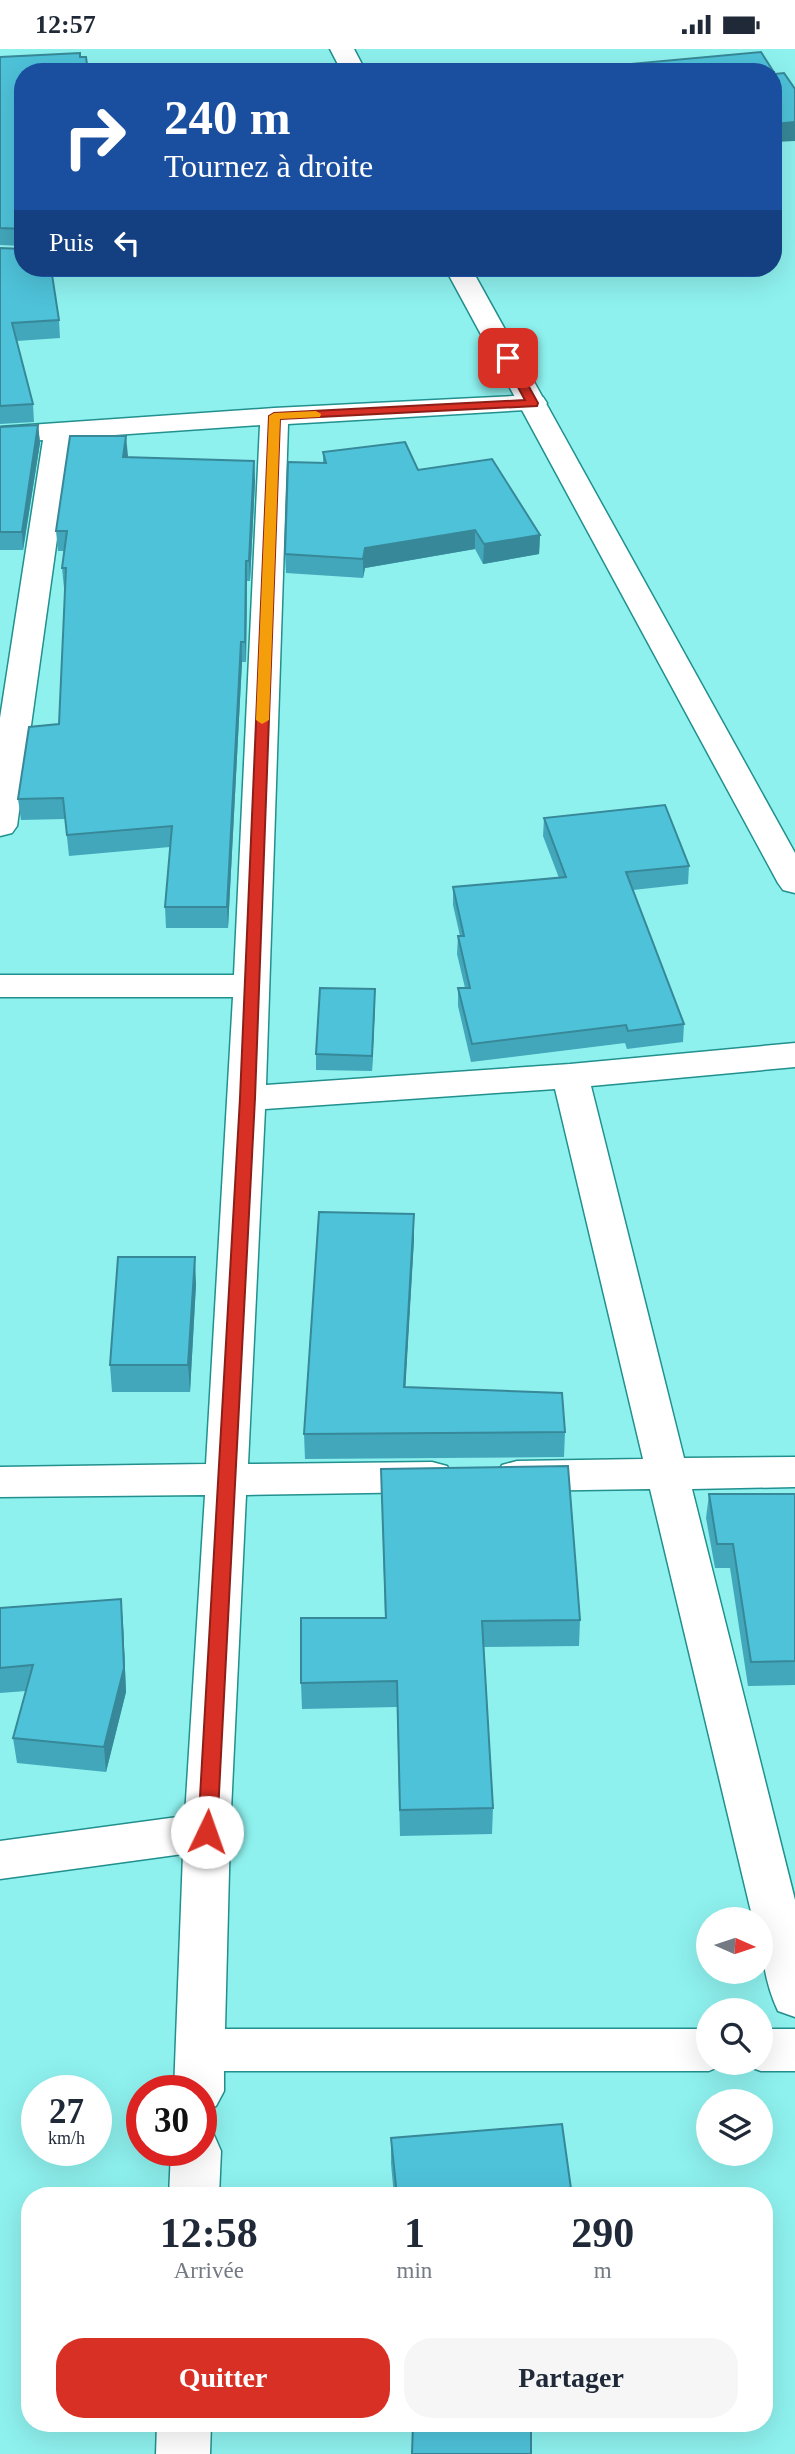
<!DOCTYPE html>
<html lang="fr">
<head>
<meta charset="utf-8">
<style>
	body { margin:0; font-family:Georgia,serif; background:#f6f6f7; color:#1f2937; height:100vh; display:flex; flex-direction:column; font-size:26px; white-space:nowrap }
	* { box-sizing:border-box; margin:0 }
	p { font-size:23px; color:#747a83 }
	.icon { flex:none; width:38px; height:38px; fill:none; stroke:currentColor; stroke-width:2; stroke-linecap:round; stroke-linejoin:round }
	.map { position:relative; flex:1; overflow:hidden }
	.drawer { position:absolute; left:21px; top:2138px; width:752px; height:245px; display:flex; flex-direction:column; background:#fff; border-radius:28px; box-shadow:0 7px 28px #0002 }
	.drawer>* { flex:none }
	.hud { position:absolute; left:14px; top:14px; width:768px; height:214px; border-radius:28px; box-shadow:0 7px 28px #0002; background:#1a4fa0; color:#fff; overflow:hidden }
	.needle { width:46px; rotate:93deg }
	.buttons { position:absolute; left:696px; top:1858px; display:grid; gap:14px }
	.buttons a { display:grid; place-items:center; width:77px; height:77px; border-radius:50%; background:#fff; box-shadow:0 7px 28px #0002; font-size:35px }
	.speed { position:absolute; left:21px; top:2026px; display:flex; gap:14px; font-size:35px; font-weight:700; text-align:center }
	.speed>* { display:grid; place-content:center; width:91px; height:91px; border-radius:50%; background:#fff; box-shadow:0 7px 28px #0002; line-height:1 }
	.speed small { font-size:18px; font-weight:400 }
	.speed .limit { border:10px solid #d22; background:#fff; color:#111 }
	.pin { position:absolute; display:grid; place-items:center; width:60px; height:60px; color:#fff; margin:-30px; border-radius:14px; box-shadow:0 4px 10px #0006 }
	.me { position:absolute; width:77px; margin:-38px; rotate:3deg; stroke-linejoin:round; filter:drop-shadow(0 0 5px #0008) }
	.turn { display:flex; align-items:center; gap:24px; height:147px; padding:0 35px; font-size:32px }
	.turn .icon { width:91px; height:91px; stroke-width:2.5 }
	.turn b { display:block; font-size:49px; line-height:60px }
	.then { display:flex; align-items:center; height:66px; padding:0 35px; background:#0003; gap:14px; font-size:26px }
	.eta { display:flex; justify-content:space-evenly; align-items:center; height:119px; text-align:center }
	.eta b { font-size:42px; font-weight:700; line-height:49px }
	.primary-button { display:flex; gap:14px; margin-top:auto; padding:14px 35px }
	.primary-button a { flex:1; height:80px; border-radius:28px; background:#d93025; color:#fff; font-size:28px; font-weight:700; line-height:80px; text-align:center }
	.primary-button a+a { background:#f6f6f7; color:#1f2937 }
	.status { display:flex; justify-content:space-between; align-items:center; height:49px; padding:0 35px; background:#fff; direction:ltr }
	.status svg { height:19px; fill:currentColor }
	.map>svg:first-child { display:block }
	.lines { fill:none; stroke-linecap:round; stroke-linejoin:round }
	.street-casing { stroke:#21908e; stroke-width:3 }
	.secondary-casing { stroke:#21908e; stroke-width:3 }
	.street { fill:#fff; fill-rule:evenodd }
	.secondary { fill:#fff; fill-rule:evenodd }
	.wall { fill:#43a7bb }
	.shaded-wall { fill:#378898 }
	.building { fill:#4ec2d9; stroke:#378898; stroke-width:2 }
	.route { fill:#d93025; stroke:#8d1f18; stroke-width:2 }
	.slow { fill:#f59e0b }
</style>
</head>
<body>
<div class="status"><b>12:57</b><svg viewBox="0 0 49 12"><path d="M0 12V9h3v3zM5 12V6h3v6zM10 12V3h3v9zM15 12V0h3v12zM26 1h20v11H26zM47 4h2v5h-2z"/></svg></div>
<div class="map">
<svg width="795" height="2405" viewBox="0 0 795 2405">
	<rect width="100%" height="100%" fill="#8ef1ee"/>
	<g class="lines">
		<g class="street-casing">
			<path id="street" d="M 533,346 L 543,348 L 547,354 L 543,360 L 288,375 L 266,1036 L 570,1015 L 795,994 L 795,1018 L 591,1037 L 684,1409 L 795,1408 L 795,1438 L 692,1440 L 795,1851 L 795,1968 L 778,1962 C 764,1932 761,1903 761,1871 L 753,1871 L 650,1440 L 517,1442 L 502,1438 L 496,1427 L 502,1416 L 517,1412 L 643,1410 L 555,1040 L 265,1060 L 248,1415 L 432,1413 L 447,1417 L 453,1428 L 447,1439 L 432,1443 L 246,1446 L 230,1783 L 225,1980 L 709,1980 L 709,2014 L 727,2014 L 709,2022 L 224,2022 L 224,2042 L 216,2057 L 201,2063 L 201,2042 L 174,2042 L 183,1805 L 0,1830 L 0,1792 L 185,1767 L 205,1446 L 0,1448 L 0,1418 L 206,1415 L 233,948 L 0,948 L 0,926 L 234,926 L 260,376 L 71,389 L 17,777 L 12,784 L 0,787 L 0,669 L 43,391 L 0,394 L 0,378 L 274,359 Z
				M 761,1980 L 795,1980 L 795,2022 L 761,2022 L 744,2016 L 761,2014 Z
				M 201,2081 L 214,2086 L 221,2102 L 219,2147 L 169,2147 L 171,2102 L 201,2102 Z
				M 157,2375 L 211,2375 L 210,2405 L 156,2405 Z"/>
		</g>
		<g class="secondary-casing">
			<path id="secondary" d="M 330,0 L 354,0 L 366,23 L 342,23 Z
				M 445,219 L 471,219 L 795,804 L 795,844 L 783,841 L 778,834 Z"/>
		</g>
		<use href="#street" class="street"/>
		<use href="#secondary" class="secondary"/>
	</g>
	<path class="wall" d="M 0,8 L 80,8 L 23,23 L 23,197 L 0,196 Z
		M 0,199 L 59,271 L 60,289 L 17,292 L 33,355 L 34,373 L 0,375 Z
		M 38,376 L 40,394 L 23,501 L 0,501 L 0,378 Z
		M 323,403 L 418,421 L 540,486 L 539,505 L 483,515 L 475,500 L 365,519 L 363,529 L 286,524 L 285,505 L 323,414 Z
		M 127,408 L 254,412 L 255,432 L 250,532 L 247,532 L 246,613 L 242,613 L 228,879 L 166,879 L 165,858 L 170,798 L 69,807 L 65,770 L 21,771 L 18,750 L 59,675 L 65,539 L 64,539 L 62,519 L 64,502 L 58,502 L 56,482 Z
		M 544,769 L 689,817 L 688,835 L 633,841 L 684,975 L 683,993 L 627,1000 L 625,994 L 471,1013 L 458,957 L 458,939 L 465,939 L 457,905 L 458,887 L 460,887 L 453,856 L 453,838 L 559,829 L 543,787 Z
		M 375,955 L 372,1022 L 316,1021 L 316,1005 Z
		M 414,1165 L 414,1190 L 405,1338 L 565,1383 L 564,1408 L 305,1410 L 304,1385 Z
		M 196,1235 L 190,1343 L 112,1343 L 110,1316 Z
		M 381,1420 L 580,1571 L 579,1597 L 484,1598 L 493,1759 L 492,1785 L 400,1787 L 397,1658 L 302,1660 L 301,1634 L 385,1569 Z
		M 709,1445 L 795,1445 L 795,1636 L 748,1637 L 730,1519 L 715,1519 L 706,1469 Z
		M 0,1559 L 123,1575 L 126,1643 L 106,1723 L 17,1714 L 13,1689 L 26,1642 L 0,1644 Z
		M 391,2089 L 572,2147 L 394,2147 L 391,2115 Z"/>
	<path class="shaded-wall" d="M 795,73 L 795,92 L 774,93 L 774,75 Z
		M 38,376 L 40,394 L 23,501 L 22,483 Z
		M 126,387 L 128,407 L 124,428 L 123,408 Z
		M 254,412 L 255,432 L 250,532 L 249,512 Z
		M 475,481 L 475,500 L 365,519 L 363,529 L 363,510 L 365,499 Z
		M 540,486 L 539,505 L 483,515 L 484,495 Z
		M 246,512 L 247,532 L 246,613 L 245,593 Z
		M 241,593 L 242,613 L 228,879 L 227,858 Z
		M 375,940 L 375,955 L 372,1022 L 372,1007 Z
		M 414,1165 L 414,1190 L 404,1363 L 404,1338 Z
		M 195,1208 L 196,1235 L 190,1343 L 188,1316 Z
		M 121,1550 L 123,1575 L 126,1643 L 106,1723 L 104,1698 Z"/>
	<path class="building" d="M 761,3 L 775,25 L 784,24 L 795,40 L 795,73 L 774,75 L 774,23 L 600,23 L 597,18 Z
		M 80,4 L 80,8 L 86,8 L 88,23 L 23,23 L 23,180 L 0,179 L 0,8 Z
		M 0,199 L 23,200 L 23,219 L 51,219 L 59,271 L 12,274 L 33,355 L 0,357 Z
		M 38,376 L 22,483 L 0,483 L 0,378 Z
		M 70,387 L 126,387 L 123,408 L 254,412 L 249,512 L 246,512 L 245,593 L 241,593 L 227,858 L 165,858 L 172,777 L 67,786 L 63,749 L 18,750 L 29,678 L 59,675 L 66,519 L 62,519 L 67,482 L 56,482 Z
		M 405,393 L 418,421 L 492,410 L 540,486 L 484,495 L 475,481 L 365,499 L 363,510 L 285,505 L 288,413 L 326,414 L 323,403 Z
		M 665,756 L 689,817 L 626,823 L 684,975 L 628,982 L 626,976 L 472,995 L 458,939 L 470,939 L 458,887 L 464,887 L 453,838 L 566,828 L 544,769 Z
		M 320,939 L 375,940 L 372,1007 L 316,1005 Z
		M 319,1163 L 414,1165 L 404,1338 L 562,1344 L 565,1383 L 304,1385 Z
		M 118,1208 L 195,1208 L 188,1316 L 110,1316 Z
		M 568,1417 L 580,1571 L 482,1572 L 493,1759 L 400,1761 L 397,1632 L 301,1634 L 301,1569 L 386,1569 L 381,1420 Z
		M 709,1445 L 795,1445 L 795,1612 L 751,1613 L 733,1495 L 717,1495 Z
		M 121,1550 L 124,1619 L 104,1698 L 13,1689 L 33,1616 L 0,1619 L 0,1559 Z
		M 562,2075 L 572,2147 L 397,2147 L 391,2089 Z
		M 413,2375 L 531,2375 L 531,2405 L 412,2405 Z"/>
	<path class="route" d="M 504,307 L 513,309 L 538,354 L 537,357 L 280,370 L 255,1049 L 217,1783 L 214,1788 L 207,1791 L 200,1788 L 198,1783 L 240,1049 L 269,367 L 274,364 L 525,351 L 502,309 Z"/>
	<path class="slow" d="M 316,362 L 321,365 L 320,368 L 280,370 L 269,671 L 262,675 L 256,671 L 269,367 L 274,364 Z"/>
</svg>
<div class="buttons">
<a><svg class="needle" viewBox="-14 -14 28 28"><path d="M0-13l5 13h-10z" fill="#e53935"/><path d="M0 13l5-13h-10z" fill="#747a83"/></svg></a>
<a><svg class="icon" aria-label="search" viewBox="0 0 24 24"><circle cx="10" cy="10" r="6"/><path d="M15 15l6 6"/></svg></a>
<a><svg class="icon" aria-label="layers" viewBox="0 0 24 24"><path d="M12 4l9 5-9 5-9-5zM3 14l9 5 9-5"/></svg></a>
</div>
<div class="speed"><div>27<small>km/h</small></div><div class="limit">30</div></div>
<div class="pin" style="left:508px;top:309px;background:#d93025"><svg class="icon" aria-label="arrive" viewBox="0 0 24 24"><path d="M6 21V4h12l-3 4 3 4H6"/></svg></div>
<svg class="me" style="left:207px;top:1783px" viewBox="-20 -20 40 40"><circle r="19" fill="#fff"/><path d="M0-13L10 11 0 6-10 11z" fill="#d93025"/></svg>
<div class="hud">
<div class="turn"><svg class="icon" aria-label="right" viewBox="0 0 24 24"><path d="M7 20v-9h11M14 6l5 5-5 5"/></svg><div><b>240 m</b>Tournez à droite</div></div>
<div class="then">Puis<svg class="icon" aria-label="left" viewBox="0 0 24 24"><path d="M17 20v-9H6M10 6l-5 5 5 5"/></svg></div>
</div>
<section class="drawer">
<div class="eta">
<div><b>12:58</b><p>Arrivée</p></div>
<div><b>1</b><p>min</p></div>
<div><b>290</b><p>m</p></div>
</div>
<div class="primary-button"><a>Quitter</a><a>Partager</a></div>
</section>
</div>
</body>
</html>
